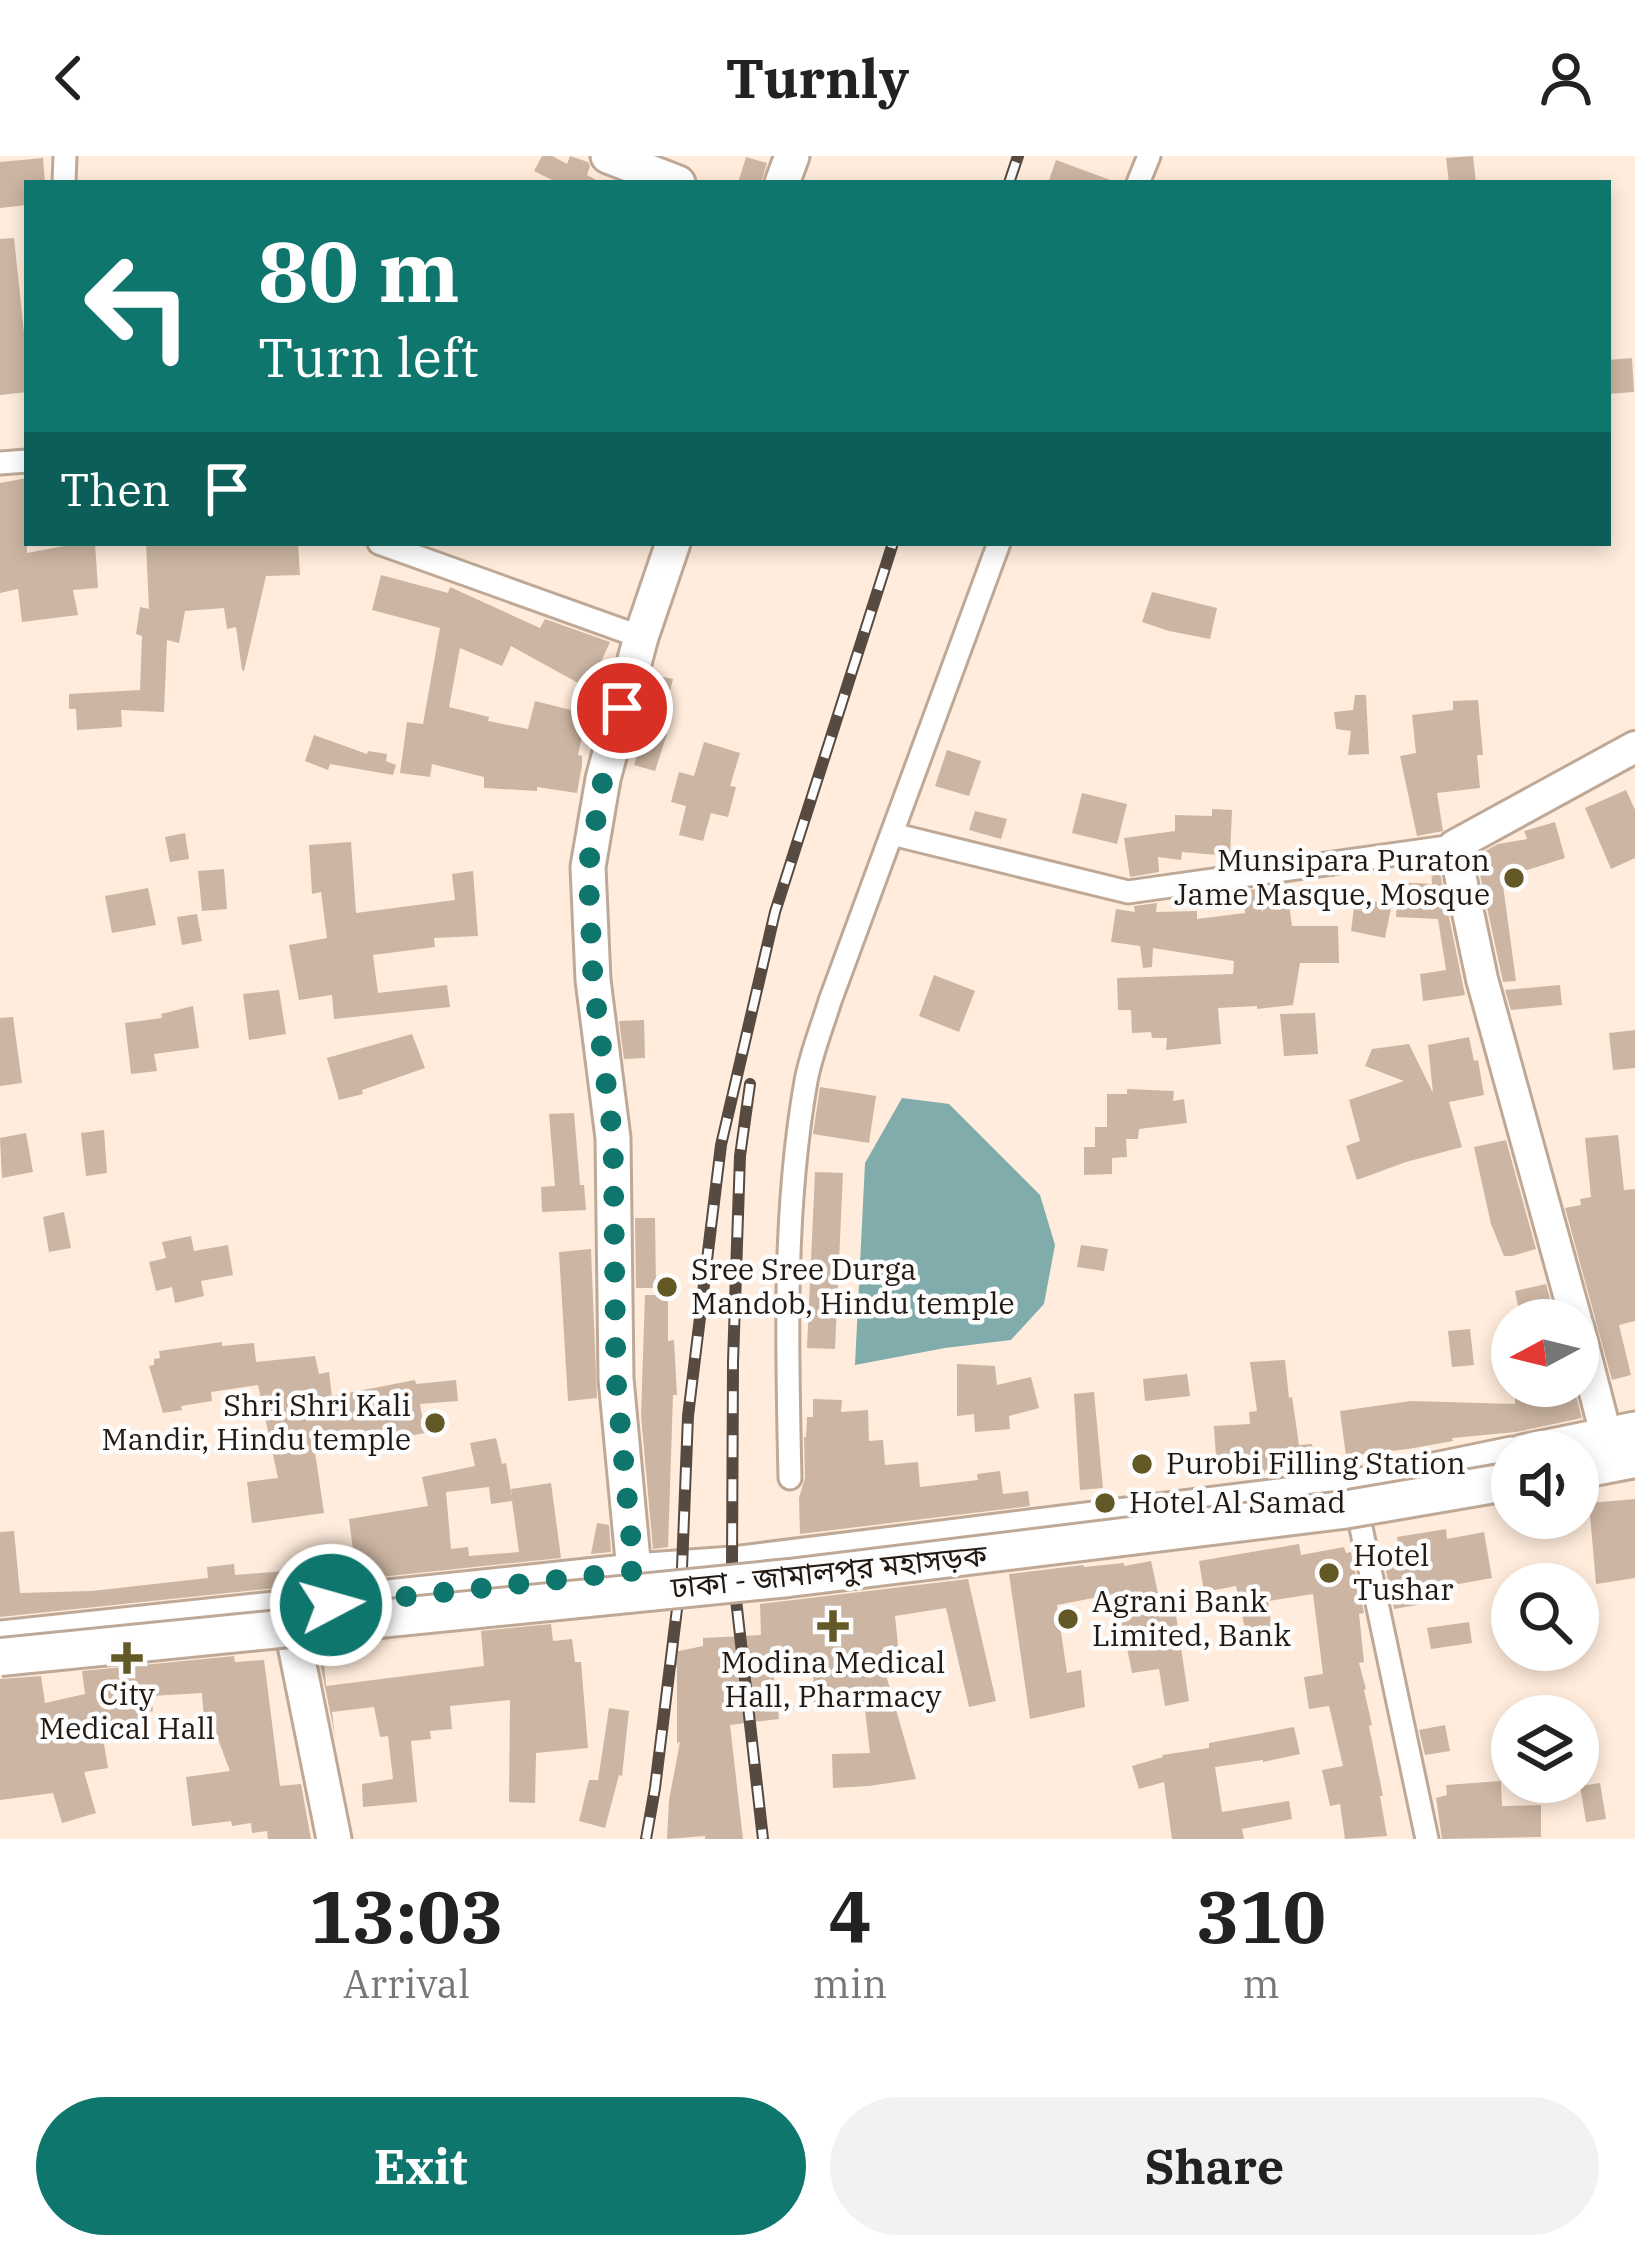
<!DOCTYPE html>
<html lang="en">
<head>
<meta charset="utf-8">
<style>
	body { margin:0; font-family:"IBM Plex Serif","Noto Sans Bengali",serif; background:#f2f2f2; color:#222; height:100vh; display:flex; flex-direction:column; font-size:45px; white-space:nowrap }
	* { box-sizing:border-box; margin:0 }
	p { font-size:39px; color:#767676 }
	.icon { flex:none; width:66px; height:66px; fill:none; stroke:currentColor; stroke-width:2; stroke-linecap:round; stroke-linejoin:round }
	.map { position:relative; height:1683px; overflow:hidden }
	.side { display:flex; flex-direction:column; background:#fff; flex:1 }
	.side>* { flex:none }
	.banner { position:absolute; left:24px; top:24px; width:1587px; height:366px; border-radius:0px; box-shadow:0 6px 18px #0003; background:#0f766e; color:#fff; overflow:hidden }
	.needle { width:78px; rotate:263deg }
	.buttons { position:absolute; left:1491px; top:1143px; display:grid; gap:24px }
	.buttons a { display:grid; place-items:center; width:108px; height:108px; border-radius:50%; background:#fff; box-shadow:0 6px 18px #0003; font-size:60px }
	.pin { position:absolute; display:grid; place-items:center; width:102px; height:102px; color:#fff; margin:-51px; border:6px solid #fff; border-radius:50%; box-shadow:0 3px 12px #0007 }
	.me { position:absolute; width:132px; margin:-66px; rotate:84deg; stroke-linejoin:round; filter:drop-shadow(0 0 9px #0008) }
	.turn { display:flex; align-items:center; gap:42px; height:252px; padding:0 36px; font-size:54px }
	.turn .icon { width:156px; height:156px; stroke-width:2.5 }
	.turn b { display:block; font-size:84px; line-height:102px }
	.then { display:flex; align-items:center; height:114px; padding:0 36px; background:#0003; gap:24px; font-size:45px }
	.eta { display:flex; justify-content:space-evenly; align-items:center; height:204px; text-align:center }
	.eta b { font-size:72px; font-weight:800; line-height:84px }
	.button { display:flex; gap:24px; margin-top:auto; padding:24px 36px }
	.button a { flex:1; height:138px; border-radius:72px; background:#0f766e; color:#fff; font-size:48px; font-weight:800; line-height:138px; text-align:center }
	.button a+a { background:#f2f2f2; color:#222 }
	header { display:flex; justify-content:space-between; align-items:center; height:156px; padding:0 36px; background:#fff; font-size:54px; font-weight:800 }
	.map>svg:first-child { display:block }
	.water { fill:#80acac }
	.building { fill:#ccb5a2; fill-rule:evenodd }
	.lines { fill:none; stroke-linecap:round; stroke-linejoin:round }
	.street-casing { stroke:#bfa996; stroke-width:27 }
	.secondary-casing { stroke:#bfa996; stroke-width:36 }
	.primary-casing { stroke:#bfa996; stroke-width:39 }
	.highway-casing { stroke:#bfa996; stroke-width:42 }
	.street { stroke:#fff; stroke-width:21 }
	.secondary { stroke:#fff; stroke-width:30 }
	.primary { stroke:#fff; stroke-width:33 }
	.highway { stroke:#fff; stroke-width:36 }
	.rail-casing { stroke:#564a41; stroke-width:12 }
	.rail { stroke:#fdfdfd; stroke-width:8; stroke-dasharray:22; stroke-linecap:butt }
	.highway-bridge-casing { stroke:#bfa996; stroke-width:42; stroke-linecap:butt }
	.highway-bridge { stroke:#fff; stroke-width:36 }
	.route { stroke:#0f766e; stroke-width:21; stroke-dasharray:0 37.8 }
	.poi-dot { fill:#635926; stroke:#fdfdfd; stroke-width:4.5 }
	.labels { text-anchor:middle; stroke-width:9; stroke-linejoin:round; paint-order:stroke }
	.poi-label { font-size:30px; fill:#221912; stroke:#fdfdfd; text-anchor:start }
	.street-label { font-size:30px; fill:#221912; stroke:#fdfdfd }
</style>
</head>
<body>
<header><svg class="icon" aria-label="back" viewBox="0 0 24 24"><path d="M15 5l-7 7 7 7"/></svg>Turnly<svg class="icon" aria-label="person" viewBox="0 0 24 24"><circle cx="12" cy="8" r="4"/><path d="M4 21q1-7 8-7t8 7"/></svg></header>
<div class="map">
<svg width="1635" height="1683" viewBox="0 0 1635 1683">
	<rect width="100%" height="100%" fill="#ffecdc"/>
	<path class="water" d="M 902,942 L 949,948 L 1040,1039 L 1055,1089 L 1044,1148 L 1011,1184 L 945,1192 L 855,1209 L 865,1007 Z"/>
	<path class="building" d="M 542,0 L 552,0 L 567,8 L 570,0 L 588,6 L 590,10 L 587,19 L 602,27 L 558,27 L 534,15 Z
		M 1473,0 L 1476,27 L 1449,27 L 1446,2 Z
		M 746,1 L 767,7 L 761,27 L 738,27 Z
		M 43,2 L 45,26 L 27,27 L 27,49 L 0,52 L 0,6 Z
		M 1056,4 L 1113,25 L 1112,27 L 1048,27 Z
		M 14,82 L 27,205 L 27,236 L 0,239 L 0,83 Z
		M 1632,202 L 1634,236 L 1608,238 L 1608,204 Z
		M 27,322 L 27,397 L 80,387 L 95,387 L 98,432 L 73,434 L 78,459 L 22,466 L 18,433 L 0,437 L 0,327 Z
		M 146,387 L 298,387 L 300,419 L 266,420 L 244,515 L 242,514 L 236,471 L 227,473 L 224,452 L 185,455 L 179,487 L 167,484 L 164,556 L 121,554 L 122,571 L 77,574 L 76,553 L 69,553 L 69,538 L 140,534 L 142,480 L 136,478 L 140,451 L 149,453 Z
		M 381,419 L 448,437 L 450,431 L 540,472 L 545,463 L 610,486 L 589,533 L 511,490 L 502,510 L 460,492 L 449,551 L 489,561 L 488,565 L 528,573 L 535,545 L 587,558 L 578,599 L 582,600 L 582,609 L 577,637 L 537,631 L 537,635 L 484,632 L 484,621 L 432,608 L 430,621 L 400,617 L 407,566 L 423,568 L 440,472 L 372,454 Z
		M 1152,436 L 1217,452 L 1210,483 L 1169,475 L 1142,466 Z
		M 654,519 L 673,523 L 660,574 L 642,564 Z
		M 1355,539 L 1366,539 L 1369,598 L 1348,599 L 1351,575 L 1336,573 L 1334,556 L 1353,554 Z
		M 1478,544 L 1483,599 L 1477,599 L 1480,632 L 1437,637 L 1443,675 L 1417,680 L 1400,600 L 1416,597 L 1412,559 L 1453,554 L 1453,545 Z
		M 646,573 L 667,578 L 655,615 L 634,609 Z
		M 314,579 L 367,598 L 368,595 L 387,598 L 386,605 L 396,609 L 393,619 L 330,608 L 328,614 L 305,605 Z
		M 704,586 L 740,597 L 730,630 L 736,631 L 728,661 L 711,657 L 703,685 L 679,679 L 686,650 L 671,646 L 679,616 L 694,620 Z
		M 947,594 L 981,605 L 969,640 L 935,630 Z
		M 1626,634 L 1635,654 L 1635,702 L 1611,713 L 1585,652 Z
		M 1082,637 L 1127,648 L 1117,688 L 1072,677 Z
		M 1212,653 L 1232,654 L 1230,700 L 1182,696 L 1181,704 L 1158,701 L 1159,716 L 1130,721 L 1124,682 L 1175,675 L 1175,659 L 1212,660 Z
		M 975,655 L 1007,663 L 1001,683 L 969,674 Z
		M 1555,666 L 1565,702 L 1502,722 L 1516,825 L 1503,826 L 1476,700 L 1498,688 L 1527,683 L 1524,675 Z
		M 185,677 L 189,703 L 170,706 L 165,681 Z
		M 351,686 L 356,757 L 455,744 L 452,718 L 473,715 L 478,780 L 434,782 L 435,791 L 373,799 L 378,837 L 447,829 L 450,851 L 334,863 L 332,839 L 299,844 L 289,789 L 327,782 L 321,736 L 312,738 L 309,689 Z
		M 1438,707 L 1465,839 L 1423,845 L 1420,818 L 1446,814 L 1438,763 L 1396,761 L 1398,726 L 1432,728 L 1431,708 Z
		M 224,713 L 227,753 L 202,755 L 198,715 Z
		M 148,732 L 156,769 L 112,777 L 105,740 Z
		M 1263,732 L 1262,757 L 1267,742 L 1288,740 L 1292,770 L 1338,770 L 1339,807 L 1300,807 L 1293,849 L 1257,853 L 1257,850 L 1218,852 L 1221,888 L 1166,894 L 1167,882 L 1152,882 L 1151,876 L 1132,877 L 1131,854 L 1118,854 L 1117,822 L 1233,818 L 1234,805 L 1153,792 L 1152,811 L 1143,812 L 1140,790 L 1111,786 L 1116,753 L 1135,756 L 1134,750 L 1157,747 L 1156,756 L 1197,755 L 1197,763 L 1245,757 L 1243,735 Z
		M 1355,744 L 1392,747 L 1385,782 L 1351,775 Z
		M 197,758 L 202,785 L 182,789 L 177,761 Z
		M 934,819 L 975,835 L 959,876 L 919,860 Z
		M 1560,829 L 1562,849 L 1511,854 L 1505,834 Z
		M 279,834 L 286,878 L 249,884 L 243,838 Z
		M 193,850 L 199,892 L 154,898 L 157,915 L 131,918 L 125,867 L 162,862 L 161,858 Z
		M 1315,857 L 1318,898 L 1284,900 L 1280,858 Z
		M 13,861 L 22,927 L 0,930 L 0,862 Z
		M 644,864 L 645,902 L 624,903 L 619,865 Z
		M 1635,874 L 1635,912 L 1613,914 L 1609,877 Z
		M 412,878 L 425,912 L 362,934 L 363,938 L 339,944 L 327,902 Z
		M 1469,881 L 1474,905 L 1478,904 L 1484,939 L 1449,946 L 1462,991 L 1406,1006 L 1357,1024 L 1346,990 L 1360,985 L 1349,944 L 1404,925 L 1365,910 L 1372,893 L 1409,888 L 1433,937 L 1428,889 Z
		M 820,931 L 876,940 L 869,987 L 813,978 Z
		M 1127,933 L 1174,935 L 1173,945 L 1184,943 L 1187,967 L 1139,973 L 1138,983 L 1126,983 L 1127,1001 L 1112,1002 L 1112,1018 L 1084,1019 L 1084,991 L 1095,991 L 1095,971 L 1107,971 L 1107,938 L 1127,938 Z
		M 574,957 L 580,1029 L 584,1029 L 586,1054 L 542,1056 L 541,1031 L 555,1030 L 549,958 Z
		M 104,974 L 107,1017 L 86,1020 L 81,977 Z
		M 26,977 L 33,1016 L 2,1022 L 0,982 Z
		M 1618,979 L 1624,1034 L 1635,1033 L 1635,1165 L 1619,1169 L 1631,1219 L 1612,1224 L 1565,1052 L 1581,1049 L 1580,1043 L 1591,1041 L 1585,982 Z
		M 1506,984 L 1536,1093 L 1512,1100 L 1504,1100 L 1491,1068 L 1474,991 Z
		M 815,1016 L 843,1017 L 835,1193 L 807,1192 Z
		M 64,1056 L 71,1092 L 49,1096 L 43,1061 Z
		M 635,1062 L 655,1062 L 656,1132 L 636,1132 Z
		M 191,1080 L 194,1095 L 228,1089 L 233,1119 L 201,1125 L 204,1140 L 175,1147 L 172,1131 L 156,1135 L 149,1106 L 166,1102 L 162,1086 Z
		M 1081,1089 L 1108,1093 L 1104,1115 L 1077,1111 Z
		M 591,1093 L 597,1242 L 568,1245 L 559,1096 Z
		M 1546,1128 L 1556,1164 L 1521,1164 L 1515,1135 Z
		M 645,1139 L 668,1139 L 668,1185 L 674,1184 L 677,1239 L 673,1239 L 668,1391 L 653,1393 L 641,1260 Z
		M 1470,1173 L 1474,1209 L 1452,1211 L 1448,1175 Z
		M 222,1186 L 222,1190 L 254,1187 L 256,1206 L 315,1200 L 319,1218 L 329,1216 L 332,1240 L 415,1224 L 416,1228 L 456,1224 L 458,1245 L 420,1248 L 425,1277 L 315,1296 L 324,1357 L 252,1367 L 247,1326 L 278,1322 L 258,1229 L 211,1236 L 212,1245 L 181,1250 L 182,1254 L 163,1257 L 149,1210 L 154,1209 L 154,1203 L 160,1202 L 159,1195 Z
		M 1285,1204 L 1289,1242 L 1292,1241 L 1299,1289 L 1312,1288 L 1315,1314 L 1283,1318 L 1283,1316 L 1254,1318 L 1254,1315 L 1217,1318 L 1214,1270 L 1250,1268 L 1249,1256 L 1257,1255 L 1250,1206 Z
		M 957,1208 L 995,1210 L 997,1229 L 1031,1221 L 1039,1252 L 1009,1260 L 1010,1273 L 975,1276 L 974,1258 L 957,1260 Z
		M 1187,1218 L 1190,1240 L 1145,1245 L 1143,1223 Z
		M 1574,1233 L 1582,1262 L 1516,1276 L 1452,1282 L 1453,1285 L 1408,1293 L 1346,1300 L 1340,1255 L 1411,1245 L 1515,1248 L 1515,1239 Z
		M 1094,1236 L 1103,1332 L 1080,1334 L 1074,1238 Z
		M 813,1243 L 842,1244 L 841,1256 L 868,1254 L 869,1285 L 883,1284 L 885,1309 L 918,1306 L 920,1331 L 978,1324 L 977,1318 L 1000,1315 L 1003,1338 L 1028,1335 L 1030,1350 L 800,1378 L 799,1342 L 805,1322 L 804,1281 L 806,1281 L 807,1261 L 813,1261 Z
		M 496,1282 L 502,1308 L 506,1307 L 512,1342 L 511,1333 L 551,1327 L 561,1402 L 0,1461 L 0,1376 L 14,1375 L 20,1437 L 92,1435 L 208,1422 L 207,1411 L 234,1408 L 235,1419 L 324,1412 L 323,1397 L 353,1394 L 349,1363 L 428,1350 L 422,1321 L 475,1310 L 470,1287 ZM 489,1331 L 491,1348 L 512,1345 L 519,1396 L 469,1400 L 468,1391 L 451,1393 L 446,1336 Z
		M 1635,1343 L 1635,1422 L 1596,1428 L 1589,1347 Z
		M 597,1367 L 609,1369 L 611,1396 L 591,1398 Z
		M 1446,1373 L 1447,1383 L 1484,1376 L 1492,1422 L 1431,1433 L 1434,1446 L 1394,1453 L 1381,1392 L 1398,1390 L 1397,1381 Z
		M 1299,1388 L 1301,1399 L 1344,1391 L 1346,1397 L 1351,1396 L 1364,1457 L 1359,1458 L 1364,1506 L 1359,1507 L 1366,1533 L 1364,1534 L 1372,1569 L 1369,1570 L 1383,1640 L 1380,1640 L 1387,1680 L 1345,1683 L 1340,1648 L 1330,1650 L 1322,1614 L 1343,1610 L 1329,1550 L 1309,1553 L 1304,1521 L 1323,1518 L 1313,1438 L 1268,1445 L 1272,1474 L 1246,1478 L 1236,1430 L 1204,1436 L 1199,1405 Z
		M 1151,1405 L 1159,1442 L 1173,1439 L 1189,1545 L 1165,1550 L 1159,1513 L 1132,1517 L 1121,1463 L 1117,1463 L 1114,1438 L 1057,1449 L 1067,1517 L 1081,1514 L 1085,1551 L 1030,1563 L 1009,1418 L 1083,1409 L 1084,1411 L 1124,1407 L 1124,1410 Z
		M 968,1423 L 996,1545 L 969,1551 L 946,1452 L 895,1460 L 901,1517 L 886,1519 L 916,1623 L 869,1630 L 833,1632 L 832,1598 L 870,1597 L 864,1545 L 814,1546 L 813,1509 L 773,1513 L 779,1563 L 730,1569 L 743,1683 L 705,1683 L 705,1680 L 667,1683 L 669,1644 L 680,1586 L 677,1587 L 677,1513 L 674,1496 L 703,1490 L 703,1482 L 761,1479 L 760,1448 Z
		M 1469,1466 L 1472,1487 L 1431,1493 L 1427,1472 Z
		M 551,1468 L 553,1485 L 572,1483 L 575,1506 L 581,1506 L 588,1592 L 536,1597 L 535,1647 L 509,1646 L 510,1544 L 450,1550 L 452,1573 L 430,1575 L 431,1583 L 411,1585 L 417,1646 L 363,1651 L 362,1628 L 393,1623 L 388,1580 L 380,1581 L 374,1551 L 332,1556 L 335,1580 L 317,1492 L 477,1476 L 323,1491 L 326,1530 L 484,1510 L 481,1475 Z
		M 234,1500 L 235,1506 L 264,1504 L 280,1630 L 301,1628 L 311,1683 L 268,1683 L 267,1675 L 252,1677 L 251,1667 L 232,1670 L 231,1665 L 192,1670 L 186,1621 L 230,1615 L 216,1578 L 205,1579 L 202,1537 L 151,1540 L 153,1555 L 148,1556 L 151,1574 L 103,1582 L 108,1612 L 84,1616 L 96,1657 L 62,1667 L 53,1637 L 0,1644 L 0,1523 L 41,1520 L 45,1547 L 85,1538 L 82,1515 Z
		M 609,1552 L 629,1555 L 622,1620 L 619,1619 L 605,1672 L 579,1665 L 589,1624 L 598,1624 Z
		M 1445,1569 L 1450,1595 L 1425,1599 L 1419,1574 Z
		M 1294,1571 L 1300,1598 L 1263,1606 L 1263,1604 L 1215,1611 L 1222,1656 L 1289,1645 L 1292,1663 L 1242,1673 L 1244,1683 L 1172,1683 L 1164,1626 L 1139,1633 L 1132,1610 L 1163,1601 L 1162,1599 L 1209,1592 L 1209,1587 Z
		M 1501,1625 L 1502,1650 L 1541,1649 L 1541,1681 L 1442,1683 L 1436,1642 L 1447,1639 L 1446,1629 Z
		M 1600,1627 L 1606,1663 L 1586,1666 L 1580,1630 Z"/>
	<g class="lines">
		<g class="street-casing">
			<path id="street" d="M 64,27 L 65,0
				M 1138,27 L 1149,0
				M 0,307 L 27,305
				M 379,387 L 641,481
				M 892,678 L 1128,736 L 1454,690
				M 790,1322 C 787,1190 783,1055 806,925 C 811,898 822,871 830,845 L 999,387
				M 1355,1343 L 1427,1683"/>
		</g>
		<g class="secondary-casing">
			<path id="secondary" d="M 1576,1164 L 1482,823 L 1454,690 L 1635,591
				M 1578,1170 L 1606,1279"/>
		</g>
		<g class="primary-casing">
			<path id="primary" d="M 608,0 L 678,27
				M 782,27 L 792,0
				M 1522,1296 L 1635,1273
				M 634,1415 L 616,1223 L 613,982 L 593,824 L 588,711 L 603,623 L 641,481 L 673,387
				M 288,1454 L 334,1683
				M 0,1482 L 634,1415 L 732,1408 L 1352,1331 L 1512,1298"/>
		</g>
		<g class="highway-casing">
			<path id="highway" d="M 1578,1314 L 1635,1303"/>
		</g>
		<use href="#street" class="street"/>
		<use href="#secondary" class="secondary"/>
		<use href="#primary" class="primary"/>
		<use href="#highway" class="highway"/>
		<g class="rail-casing">
			<path id="rail" d="M 1009,27 L 1018,0
				M 750,928 L 740,1000 L 733,1206 L 732,1408 L 763,1683
				M 646,1683 L 655,1632 L 682,1412 L 688,1260 L 721,989 L 775,756 L 893,387"/>
		</g>
		<use href="#rail" class="rail"/>
		<g class="highway-bridge-casing">
			<path id="highway-bridge" d="M 0,1501 L 789,1422 L 1343,1354 L 1512,1325"/>
		</g>
		<use href="#highway-bridge" class="highway-bridge"/>
	</g>
	<g class="lines">
		<path class="route" d="M 331,1449 L 634,1415 L 616,1223 L 613,982 L 593,824 L 588,711 L 603,623 L 622,552"/>
	</g>
	<g class="poi-dot">
		<circle cx="1514" cy="722" r="12"/>
		<circle cx="667" cy="1131" r="12"/>
		<circle cx="435" cy="1267" r="12"/>
		<circle cx="1142" cy="1308" r="12"/>
		<circle cx="1105" cy="1347" r="12"/>
		<circle cx="1329" cy="1417" r="12"/>
		<circle cx="1068" cy="1463" r="12"/>
		<path d="M827 1452h12v12h12v12h-12v12h-12v-12h-12v-12h12z"/>
		<path d="M121 1484h12v12h12v12h-12v12h-12v-12h-12v-12h12z"/>
	</g>
	<g class="labels">
		<g class="poi-label">
			<text x="1490" y="715" text-anchor="end">Munsipara Puraton<tspan x="1490" dy="34">Jame Masque, Mosque</tspan></text>
			<text x="691" y="1124">Sree Sree Durga<tspan x="691" dy="34">Mandob, Hindu temple</tspan></text>
			<text x="411" y="1260" text-anchor="end">Shri Shri Kali<tspan x="411" dy="34">Mandir, Hindu temple</tspan></text>
			<text x="1166" y="1318">Purobi Filling Station</text>
			<text x="1129" y="1357">Hotel Al Samad</text>
			<text x="1353" y="1410">Hotel<tspan x="1353" dy="34">Tushar</tspan></text>
			<text x="1092" y="1456">Agrani Bank<tspan x="1092" dy="34">Limited, Bank</tspan></text>
			<text x="833" y="1517" text-anchor="middle">Modina Medical<tspan x="833" dy="34">Hall, Pharmacy</tspan></text>
			<text x="127" y="1549" text-anchor="middle">City<tspan x="127" dy="34">Medical Hall</tspan></text>
		</g>
		<g class="street-label">
			<text transform="translate(829 1416) rotate(-6)" y="10">ঢাকা - জামালপুর মহাসড়ক</text>
		</g>
	</g>
</svg>
<div class="buttons">
<a><svg class="needle" viewBox="-14 -14 28 28"><path d="M0-13l5 13h-10z" fill="#e53935"/><path d="M0 13l5-13h-10z" fill="#767676"/></svg></a>
<a><svg class="icon" aria-label="sound" viewBox="0 0 24 24"><path d="M4 9h4l5-4v14l-5-4H4zM17 9q2 3 0 6"/></svg></a>
<a><svg class="icon" aria-label="search" viewBox="0 0 24 24"><circle cx="10" cy="10" r="6"/><path d="M15 15l6 6"/></svg></a>
<a><svg class="icon" aria-label="layers" viewBox="0 0 24 24"><path d="M12 4l9 5-9 5-9-5zM3 14l9 5 9-5"/></svg></a>
</div>
<div class="pin" style="left:622px;top:552px;background:#d93025"><svg class="icon" aria-label="arrive" viewBox="0 0 24 24"><path d="M6 21V4h12l-3 4 3 4H6"/></svg></div>
<svg class="me" style="left:331px;top:1449px" viewBox="-20 -20 40 40"><circle r="17" fill="#0f766e" stroke="#fff" stroke-width="3"/><path d="M0-11L8 9 0 5-8 9z" fill="#fff"/></svg>
<div class="banner">
<div class="turn"><svg class="icon" aria-label="left" viewBox="0 0 24 24"><path d="M17 20v-9H6M10 6l-5 5 5 5"/></svg><div><b>80 m</b>Turn left</div></div>
<div class="then">Then<svg class="icon" aria-label="arrive" viewBox="0 0 24 24"><path d="M6 21V4h12l-3 4 3 4H6"/></svg></div>
</div>
</div>
<section class="side">
<div class="eta">
<div><b>13:03</b><p>Arrival</p></div>
<div><b>4</b><p>min</p></div>
<div><b>310</b><p>m</p></div>
</div>
<div class="button"><a>Exit</a><a>Share</a></div>
</section>
</body>
</html>
